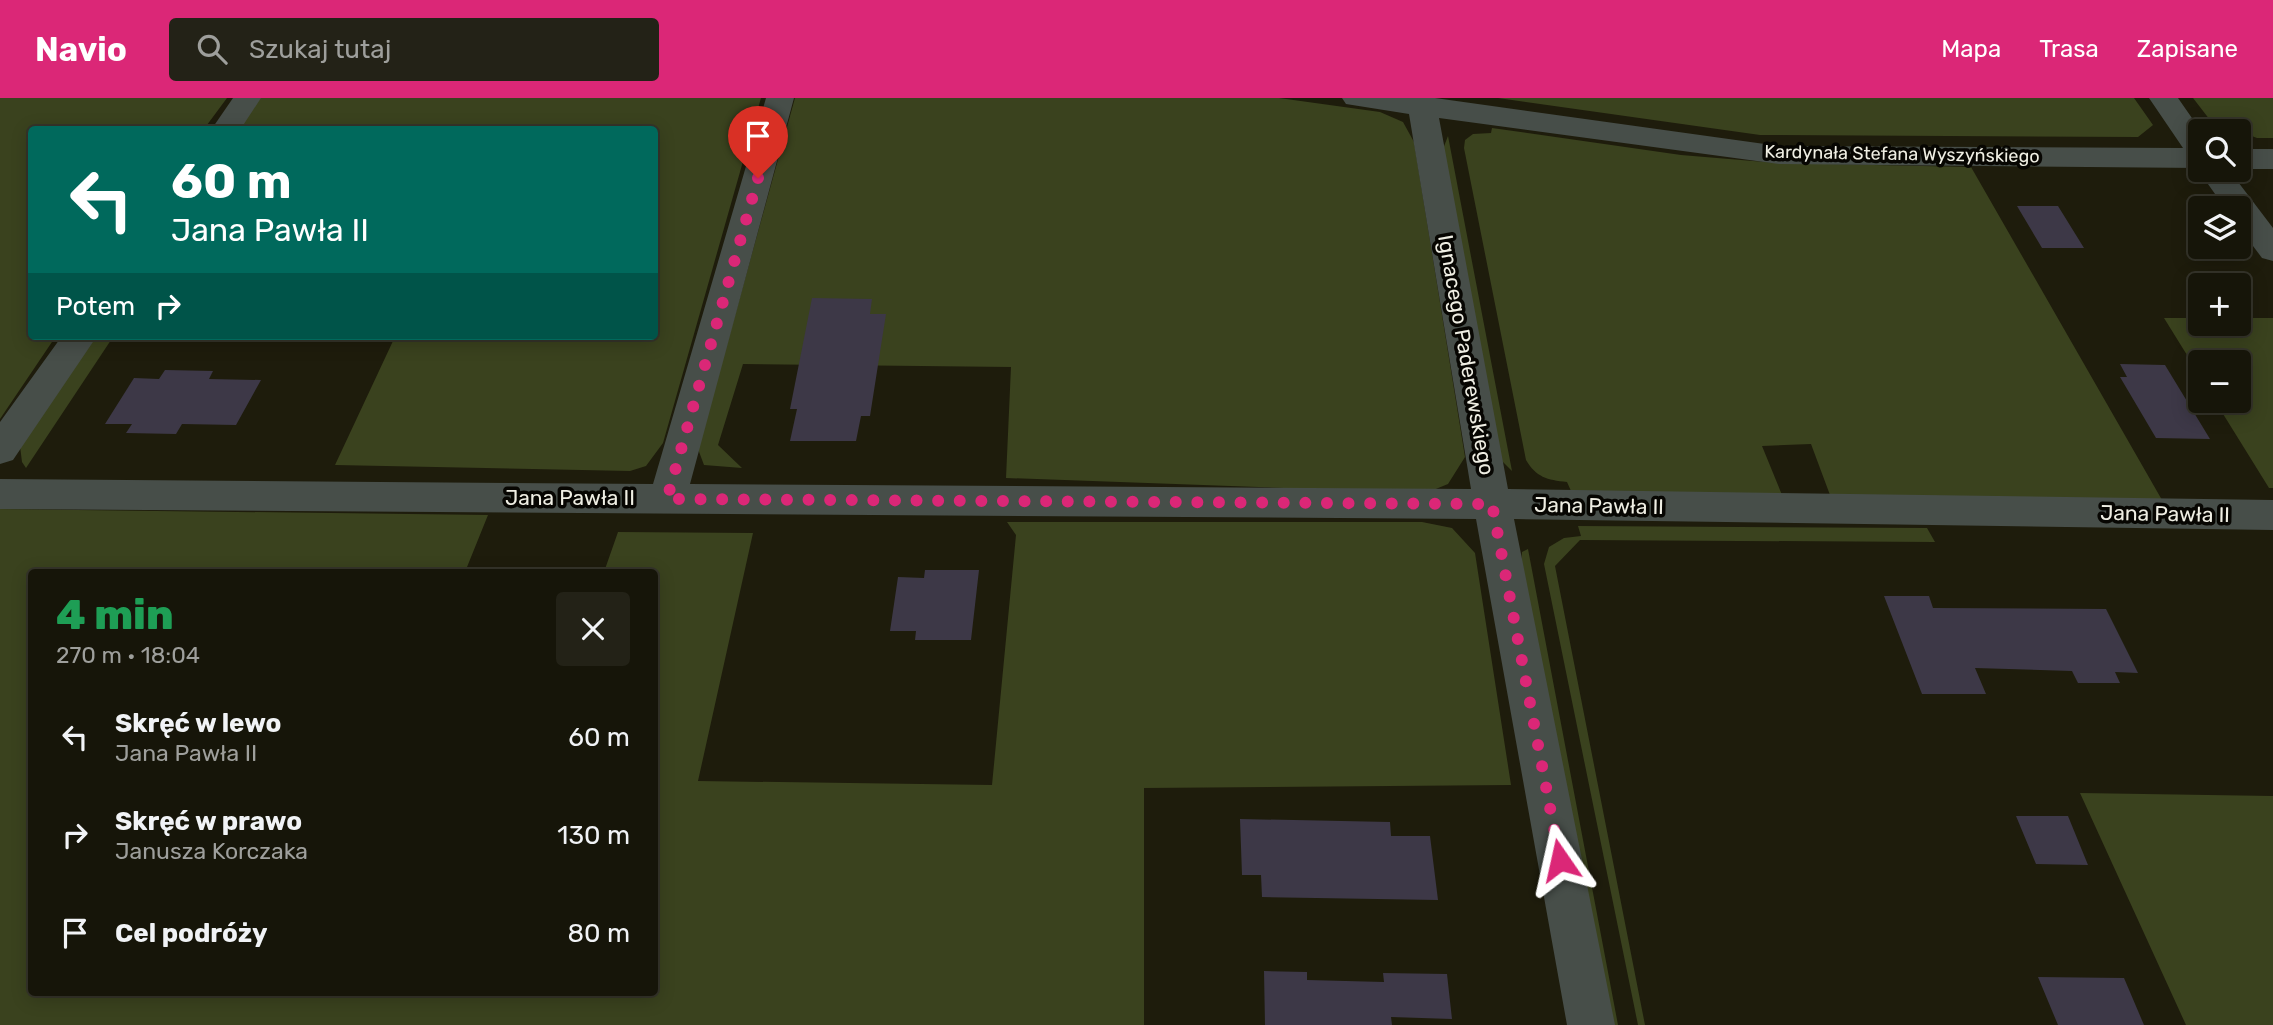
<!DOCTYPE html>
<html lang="pl">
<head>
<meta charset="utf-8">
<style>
	body { margin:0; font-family:Rubik,sans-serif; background:#232217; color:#f1f3f6; height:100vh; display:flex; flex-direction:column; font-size:26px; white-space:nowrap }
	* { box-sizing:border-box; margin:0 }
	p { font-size:23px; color:#9e9f9c }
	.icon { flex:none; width:38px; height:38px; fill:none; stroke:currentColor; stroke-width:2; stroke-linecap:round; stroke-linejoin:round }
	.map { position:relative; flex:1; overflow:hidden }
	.drawer { position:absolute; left:28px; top:471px; width:630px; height:427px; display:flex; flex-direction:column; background:#161509; border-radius:7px; box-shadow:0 4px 18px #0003,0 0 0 2px #35342a }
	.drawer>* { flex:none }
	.top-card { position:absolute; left:28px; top:28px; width:630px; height:214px; border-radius:7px; box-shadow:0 4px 18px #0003,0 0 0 2px #35342a; background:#00695c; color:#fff; overflow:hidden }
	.fabs { position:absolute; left:2188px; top:21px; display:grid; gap:14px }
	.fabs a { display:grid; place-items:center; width:63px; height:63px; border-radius:7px; background:#161509; box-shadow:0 4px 18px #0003,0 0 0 2px #35342a; font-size:35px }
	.pin { position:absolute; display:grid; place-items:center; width:60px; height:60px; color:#fff; margin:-72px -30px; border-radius:50% 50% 50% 0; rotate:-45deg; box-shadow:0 0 7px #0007 }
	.pin .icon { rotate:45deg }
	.me { position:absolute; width:77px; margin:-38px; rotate:349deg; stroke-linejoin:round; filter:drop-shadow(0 0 5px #0008) }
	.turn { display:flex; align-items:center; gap:24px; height:147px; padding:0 28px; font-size:32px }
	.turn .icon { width:91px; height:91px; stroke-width:2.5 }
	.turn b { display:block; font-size:49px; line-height:60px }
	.then { display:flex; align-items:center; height:66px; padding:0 28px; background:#0003; gap:14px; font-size:26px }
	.round { display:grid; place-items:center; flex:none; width:74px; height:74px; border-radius:7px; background:#232217 }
	.summary { display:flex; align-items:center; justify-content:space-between; height:119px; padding:0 28px }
	h1 { font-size:42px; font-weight:800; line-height:52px; color:#1e9e55 }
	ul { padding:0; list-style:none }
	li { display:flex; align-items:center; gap:21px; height:98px; padding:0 28px }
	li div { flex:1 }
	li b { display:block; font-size:26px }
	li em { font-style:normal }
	header { display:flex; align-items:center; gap:42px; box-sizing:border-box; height:98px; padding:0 35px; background:#db2777; color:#fff }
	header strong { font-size:33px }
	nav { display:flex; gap:38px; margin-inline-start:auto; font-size:24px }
	.search { width:490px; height:63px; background:#232217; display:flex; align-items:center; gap:18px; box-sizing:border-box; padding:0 24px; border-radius:7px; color:#9e9f9c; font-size:26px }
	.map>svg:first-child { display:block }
	.green { fill:#3a421e }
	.building { fill:#3d3847 }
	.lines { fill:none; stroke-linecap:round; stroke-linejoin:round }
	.minor { fill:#474e49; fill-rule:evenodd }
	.route { stroke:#db2777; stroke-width:12; stroke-dasharray:0 21.6 }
	.labels { text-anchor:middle; stroke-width:7; stroke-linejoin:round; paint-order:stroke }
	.far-street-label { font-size:18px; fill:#efeee3; stroke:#070602 }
	.street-label { font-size:21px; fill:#efeee3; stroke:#070602 }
</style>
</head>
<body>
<header>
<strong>Navio</strong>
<div class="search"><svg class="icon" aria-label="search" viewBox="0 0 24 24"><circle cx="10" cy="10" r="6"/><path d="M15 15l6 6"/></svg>Szukaj tutaj</div>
<nav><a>Mapa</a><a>Trasa</a><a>Zapisane</a></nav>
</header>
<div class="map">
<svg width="2273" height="927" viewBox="0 0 2273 927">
	<rect width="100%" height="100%" fill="#1e1c0c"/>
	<path class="green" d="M 0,0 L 227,0 L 204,31 L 32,32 L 32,238 L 56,238 L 0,321 Z
		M 260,0 L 761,0 L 663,345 L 646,368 L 630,373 L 335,367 L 393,243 L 111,242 L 26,370 L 22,364 L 20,348 L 96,238 L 654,238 L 654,32 L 239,31 Z
		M 795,0 L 1279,0 L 1380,14 L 1403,24 L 1414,44 L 1465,359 L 1448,386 L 1426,395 L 1006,380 L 1011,269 L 743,266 L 718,347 L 742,370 L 704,367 L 698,351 Z
		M 1498,0 L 2134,0 L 2153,27 L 2138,39 L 1760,37 Z
		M 2193,0 L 2273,0 L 2273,40 L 2257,40 L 2210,22 Z
		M 1492,30 L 1681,57 L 1777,65 L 1971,69 L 2162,402 L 1830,397 L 1811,346 L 1762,348 L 1782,397 L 1571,393 L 1567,384 C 1547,382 1536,379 1526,362 L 1464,50 L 1465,42 L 1473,36 L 1491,35 Z
		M 1448,38 L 1512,373 L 1501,362 L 1443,51 Z
		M 2164,220 L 2200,220 L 2200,226 L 2238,226 L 2238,220 L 2273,220 L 2273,390 L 2269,390 L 2215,303 L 2238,303 L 2238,264 L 2200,264 L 2200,278 Z
		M 0,411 L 488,417 L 465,474 L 32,474 L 32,894 L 654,894 L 654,474 L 604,474 L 618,434 L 753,435 L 698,683 L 992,687 L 1016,437 L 1007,424 L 1422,424 L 1452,430 L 1475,455 L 1511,687 L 1144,690 L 1144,927 L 0,927 Z
		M 1578,428 L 1927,430 L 1935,444 L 1580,442 L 1555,468 L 1645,927 L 1638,927 L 1544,466 L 1549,449 L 1564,440 L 1581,438 Z
		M 1528,451 L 1618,927 L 1606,927 L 1521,469 L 1522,454 Z
		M 2080,695 L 2273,698 L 2273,927 L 2186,927 Z"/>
	<path class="building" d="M 2017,108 L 2058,108 L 2084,150 L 2042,150 Z
		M 812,200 L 872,201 L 870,216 L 886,216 L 870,318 L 861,318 L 856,343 L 790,343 L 797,311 L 790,311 Z
		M 2120,266 L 2165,267 L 2210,341 L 2156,340 L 2120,279 L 2127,279 Z
		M 165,272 L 213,273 L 209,281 L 261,282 L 236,327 L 182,326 L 176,336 L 126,335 L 132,326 L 105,326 L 134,280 L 159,281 Z
		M 925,472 L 979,472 L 971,542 L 915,542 L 916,533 L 890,533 L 898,479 L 924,480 Z
		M 1884,498 L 1929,498 L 1933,510 L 2106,511 L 2138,575 L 2115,574 L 2120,585 L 2078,585 L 2072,573 L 1975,570 L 1986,596 L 1922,596 Z
		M 2016,718 L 2068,718 L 2088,767 L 2036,766 Z
		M 1240,721 L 1390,724 L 1391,738 L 1430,738 L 1438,802 L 1262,799 L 1261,777 L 1242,777 Z
		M 1264,873 L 1307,874 L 1307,882 L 1384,884 L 1383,875 L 1447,876 L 1452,921 L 1391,919 L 1392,927 L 1265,927 Z
		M 2038,879 L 2124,880 L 2144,927 L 2058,927 Z"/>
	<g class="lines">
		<path class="minor" d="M 233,0 L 261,0 L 240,32 L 211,32 Z
			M 766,0 L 794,0 L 690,386 L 1471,391 L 1409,16 L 1346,6 L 1342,0 L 1435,0 L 1779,48 L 2183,50 L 2149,0 L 2178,0 L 2201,33 L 2200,72 L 2229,72 L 2273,130 L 2273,163 L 2262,160 L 2238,128 L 2238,110 L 2225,110 L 2198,72 L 2200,70 L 1779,66 L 1439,20 L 1508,391 L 2273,402 L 2273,432 L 1514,421 L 1615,927 L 1567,927 L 1476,421 L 0,411 L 0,381 L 653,386 Z
			M 2238,51 L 2273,51 L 2273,71 L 2238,71 Z
			M 62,238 L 97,238 L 13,362 L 0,366 L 0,324 Z"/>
	</g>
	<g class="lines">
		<path class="route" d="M 758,80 L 667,401 L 1492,406 L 1560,762"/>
	</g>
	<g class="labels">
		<g class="far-street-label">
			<text transform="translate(1902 56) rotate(1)" y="6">Kardynała Stefana Wyszyńskiego</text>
		</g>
		<g class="street-label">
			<text transform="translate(1466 257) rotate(80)" y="7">Ignacego Paderewskiego</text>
			<text x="570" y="407">Jana Pawła II</text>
			<text transform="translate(1599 408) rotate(1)" y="7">Jana Pawła II</text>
			<text transform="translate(2165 416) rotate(1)" y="7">Jana Pawła II</text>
		</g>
	</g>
</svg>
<div class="fabs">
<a><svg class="icon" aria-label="search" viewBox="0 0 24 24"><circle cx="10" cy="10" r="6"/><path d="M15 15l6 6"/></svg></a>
<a><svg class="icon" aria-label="layers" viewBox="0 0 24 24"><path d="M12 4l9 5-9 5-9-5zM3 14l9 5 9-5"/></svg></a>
<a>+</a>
<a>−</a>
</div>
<div class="pin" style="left:758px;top:80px;background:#d93025"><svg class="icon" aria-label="arrive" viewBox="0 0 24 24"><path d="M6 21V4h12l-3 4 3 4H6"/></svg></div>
<svg class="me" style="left:1560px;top:762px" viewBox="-20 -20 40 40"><path d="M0-17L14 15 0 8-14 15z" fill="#db2777" stroke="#fff" stroke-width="4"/></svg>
<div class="top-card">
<div class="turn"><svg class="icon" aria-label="left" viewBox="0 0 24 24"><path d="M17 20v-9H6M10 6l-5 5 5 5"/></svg><div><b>60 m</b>Jana Pawła II</div></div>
<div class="then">Potem<svg class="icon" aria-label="right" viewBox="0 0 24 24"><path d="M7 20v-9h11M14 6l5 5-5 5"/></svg></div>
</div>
<section class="drawer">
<div class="summary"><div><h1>4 min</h1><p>270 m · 18:04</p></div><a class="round"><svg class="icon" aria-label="close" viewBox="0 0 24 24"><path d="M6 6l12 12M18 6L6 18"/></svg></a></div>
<ul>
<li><svg class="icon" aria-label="left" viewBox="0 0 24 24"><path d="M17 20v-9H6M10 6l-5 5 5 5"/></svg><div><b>Skręć w lewo</b><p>Jana Pawła II</p></div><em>60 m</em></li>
<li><svg class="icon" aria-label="right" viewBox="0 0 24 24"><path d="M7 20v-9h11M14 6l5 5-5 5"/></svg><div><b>Skręć w prawo</b><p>Janusza Korczaka</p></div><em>130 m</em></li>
<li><svg class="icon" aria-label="arrive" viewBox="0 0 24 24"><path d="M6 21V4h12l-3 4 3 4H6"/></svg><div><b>Cel podróży</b></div><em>80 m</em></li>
</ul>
</section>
</div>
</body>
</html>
